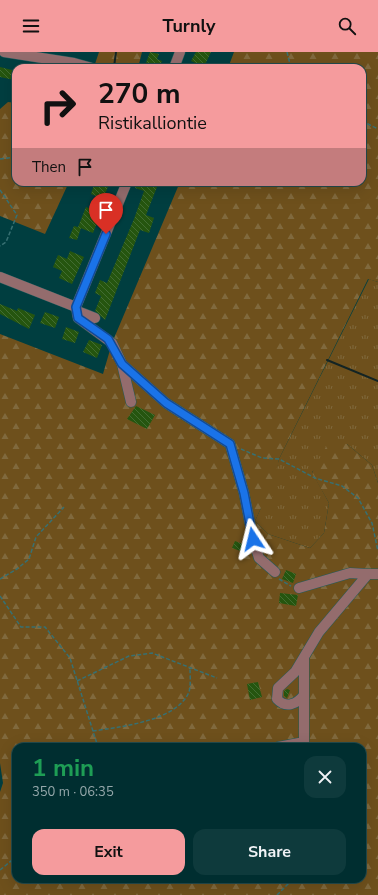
<!DOCTYPE html>
<html lang="en">
<head>
<meta charset="utf-8">
<style>
	body { margin:0; font-family:"Nunito Sans",sans-serif; background:#0e3a3c; color:#f1f3f6; height:100vh; display:flex; flex-direction:column; font-size:15px; white-space:nowrap }
	* { box-sizing:border-box; margin:0 }
	p { font-size:13px; color:#95a8ab }
	.icon { flex:none; width:22px; height:22px; fill:none; stroke:currentColor; stroke-width:2; stroke-linecap:round; stroke-linejoin:round }
	.map { position:relative; flex:1; overflow:hidden }
	.sheet { position:absolute; left:12px; top:691px; width:354px; height:140px; display:flex; flex-direction:column; background:#002e30; border-radius:12px; box-shadow:0 4px 16px #0002,0 0 0 1px #224a4c }
	.sheet>* { flex:none }
	.top-card { position:absolute; left:12px; top:12px; width:354px; height:122px; border-radius:12px; box-shadow:0 4px 16px #0002,0 0 0 1px #224a4c; background:#f59b9d; color:#111; overflow:hidden }
	.pin { position:absolute; display:grid; place-items:center; width:34px; height:34px; color:#fff; margin:-41px -17px; border-radius:50% 50% 50% 0; rotate:-45deg; box-shadow:0 0 4px #0007 }
	.pin .icon { rotate:45deg }
	.me { position:absolute; width:44px; margin:-22px; rotate:350deg; stroke-linejoin:round; filter:drop-shadow(0 0 3px #0008) }
	.turn { display:flex; align-items:center; gap:14px; height:84px; padding:0 20px; font-size:18px }
	.turn .icon { width:52px; height:52px; stroke-width:2.5 }
	.turn b { display:block; font-size:28px; line-height:34px }
	.then { display:flex; align-items:center; height:38px; padding:0 20px; background:#0003; gap:8px; font-size:15px }
	.round { display:grid; place-items:center; flex:none; width:42px; height:42px; border-radius:12px; background:#0e3a3c }
	.head { display:flex; align-items:center; justify-content:space-between; height:68px; padding:0 20px }
	h1 { font-size:24px; font-weight:700; line-height:30px; color:#1e9e55 }
	.primary-button { display:flex; gap:8px; margin-top:auto; padding:8px 20px }
	.primary-button a { flex:1; height:46px; border-radius:12px; background:#f59b9d; color:#111; font-size:16px; font-weight:700; line-height:46px; text-align:center }
	.primary-button a+a { background:#0e3a3c; color:#f1f3f6 }
	header { display:flex; justify-content:space-between; align-items:center; height:52px; padding:0 20px; background:#f59b9d; color:#111; font-size:18px; font-weight:700 }
	.map>svg:first-child { display:block }
	.grass { fill:url(#grass-tufts) }
	.forest { fill:url(#forest-firs); fill-rule:evenodd }
	.lines { fill:none; stroke-linecap:round; stroke-linejoin:round }
	.stream { stroke:#132424; stroke-width:2 }
	.building { fill:url(#building-back-hatch) }
	.minor-casing { stroke:#215c5e; stroke-width:11 }
	.path { stroke:#377072; stroke-width:1.5; stroke-dasharray:4 2; stroke-linecap:butt }
	.minor { stroke:#946c6d; stroke-width:10 }
	.route-casing { stroke:#114b97; stroke-width:10 }
	.route { stroke:#1a73e8; stroke-width:7 }
</style>
</head>
<body>
<header><svg class="icon" aria-label="menu" viewBox="0 0 24 24"><path d="M4 6h16M4 12h16M4 18h16"/></svg>Turnly<svg class="icon" aria-label="search" viewBox="0 0 24 24"><circle cx="10" cy="10" r="6"/><path d="M15 15l6 6"/></svg></header>
<div class="map">
<svg width="378" height="843" viewBox="0 0 378 843">
	<defs>
		<pattern id="grass-tufts" width="24" height="20" patternUnits="userSpaceOnUse"><rect width="24" height="20" fill="#6e501c"/><path d="M3 7l-1-3M5 7V3M7 7l1-3M15 17l-1-3M17 17v-4M19 17l1-3" fill="none" stroke="#80693d"/></pattern>
		<pattern id="forest-firs" width="22" height="20" patternUnits="userSpaceOnUse"><rect width="22" height="20" fill="#6e501c"/><path d="M5 1l3.5 6h-7zM16 11l3.5 6h-7z" fill="#80693d"/></pattern>
		<pattern id="building-back-hatch" width="6" height="6" patternUnits="userSpaceOnUse"><rect width="6" height="6" fill="#25550f"/><path d="M-1 5l2 2M0 0l6 6M5-1l2 2" fill="none" stroke="#426d32"/></pattern>
	</defs>
	<rect width="100%" height="100%" fill="#003e40"/>
	<path class="grass" d="M 369,227 L 378,230 L 378,431 L 372,413 L 347,392 L 312,420 L 329,451 L 324,481 L 310,496 L 268,482 L 255,469 L 274,427 L 279,407 Z"/>
	<path class="forest" d="M 99,0 L 142,0 L 138,16 L 106,16 L 95,12 Z
		M 234,0 L 378,0 L 378,230 L 368,227 L 279,407 L 271,451 L 261,456 L 255,469 L 268,482 L 310,496 L 324,481 L 329,451 L 312,421 L 329,389 L 347,392 L 372,413 L 378,431 L 378,843 L 0,843 L 0,740 L 3,731 L 0,711 L 0,282 L 103,322 L 112,291 L 180,130 L 362,130 L 362,16 L 228,16 ZM 16,695 L 362,695 L 362,827 L 16,827 Z
		M 8,50 L 16,51 L 16,130 L 69,130 L 45,182 L 0,164 L 0,57 Z"/>
	<g class="lines">
		<path class="stream" d="M 114,15 L 116,0
			M 327,308 L 378,329"/>
	</g>
	<path class="building" d="M 150,0 L 159,2 L 157,7 L 162,9 L 159,16 L 144,16 Z
		M 196,0 L 211,0 L 204,15 L 191,9 Z
		M 0,15 L 16,19 L 14,28 L 0,25 Z
		M 95,130 L 110,130 L 103,147 L 91,142 Z
		M 147,130 L 159,130 L 146,163 L 154,166 L 149,181 L 140,178 L 105,268 L 95,259 L 101,244 L 95,241 L 100,228 L 107,231 L 134,167 L 144,139 L 135,136 L 137,131 L 145,134 Z
		M 86,155 L 101,161 L 93,181 L 78,175 Z
		M 74,174 L 81,176 L 77,188 L 69,186 Z
		M 70,199 L 84,205 L 72,232 L 59,226 L 62,219 L 53,215 L 58,203 L 67,207 Z
		M 0,252 L 17,259 L 18,256 L 35,263 L 29,277 L 0,262 Z
		M 45,260 L 59,265 L 55,276 L 40,271 Z
		M 66,275 L 79,280 L 75,291 L 62,287 Z
		M 89,288 L 102,293 L 97,306 L 83,300 Z
		M 136,354 L 155,363 L 147,377 L 127,367 Z
		M 235,489 L 248,494 L 246,501 L 232,496 Z
		M 286,518 L 296,522 L 293,531 L 282,527 Z
		M 280,541 L 298,543 L 296,554 L 279,551 Z
		M 258,630 L 262,645 L 250,648 L 247,632 Z
		M 287,637 L 290,638 L 287,646 L 284,644 L 284,639 Z"/>
	<g class="lines">
		<g class="minor-casing">
			<path id="minor" d="M 4,0 L 74,11 L 92,16
				M 174,16 L 180,0
				M 0,225 L 76,255
				M 76,255 L 78,266 L 112,291 L 122,312 L 166,351 L 230,392 L 244,441 L 253,487 L 259,506 L 275,520
				M 76,255 L 127,130
				M 77,259 L 95,266
				M 122,312 L 131,350
				M 299,536 L 350,521 L 368,522
				M 304,605 L 295,620 L 278,636 L 277,647 C 286,657 297,652 304,643
				M 278,695 L 304,690 L 304,605 L 319,580 L 368,522 L 378,522"/>
		</g>
		<path class="path" d="M 287,0 L 291,16
			M 362,69 L 378,77
			M 0,107 L 16,105
			M 0,138 L 17,163 L 6,190 L 0,194
			M 241,397 L 262,406 L 279,407 L 315,426 L 342,434 L 358,446 L 372,471 L 378,499
			M 0,527 L 17,517 L 29,507 L 36,485 L 64,455
			M 279,527 L 291,534
			M 0,544 L 21,575 L 45,575 L 70,606 L 98,695
			M 77,629 L 129,604 L 152,601 L 217,626
			M 93,679 C 120,675 177,669 189,640 C 191,633 190,623 190,616
			M 0,818 L 16,805
			M 277,843 L 293,827"/>
		<use href="#minor" class="minor"/>
	</g>
	<g class="lines">
		<g class="route-casing">
			<path id="route" d="M 106,182 L 76,255 L 78,266 L 108,287 L 122,312 L 166,351 L 230,392 L 244,441 L 253,487"/>
		</g>
		<use href="#route" class="route"/>
	</g>
</svg>
<div class="pin" style="left:106px;top:182px;background:#d93025"><svg class="icon" aria-label="arrive" viewBox="0 0 24 24"><path d="M6 21V4h12l-3 4 3 4H6"/></svg></div>
<svg class="me" style="left:253px;top:487px" viewBox="-20 -20 40 40"><path d="M0-17L14 15 0 8-14 15z" fill="#1a73e8" stroke="#fff" stroke-width="4"/></svg>
<div class="top-card">
<div class="turn"><svg class="icon" aria-label="right" viewBox="0 0 24 24"><path d="M7 20v-9h11M14 6l5 5-5 5"/></svg><div><b>270 m</b>Ristikalliontie</div></div>
<div class="then">Then<svg class="icon" aria-label="arrive" viewBox="0 0 24 24"><path d="M6 21V4h12l-3 4 3 4H6"/></svg></div>
</div>
<section class="sheet">
<div class="head"><div><h1>1 min</h1><p>350 m · 06:35</p></div><a class="round"><svg class="icon" aria-label="close" viewBox="0 0 24 24"><path d="M6 6l12 12M18 6L6 18"/></svg></a></div>
<div class="primary-button"><a>Exit</a><a>Share</a></div>
</section>
</div>
</body>
</html>
